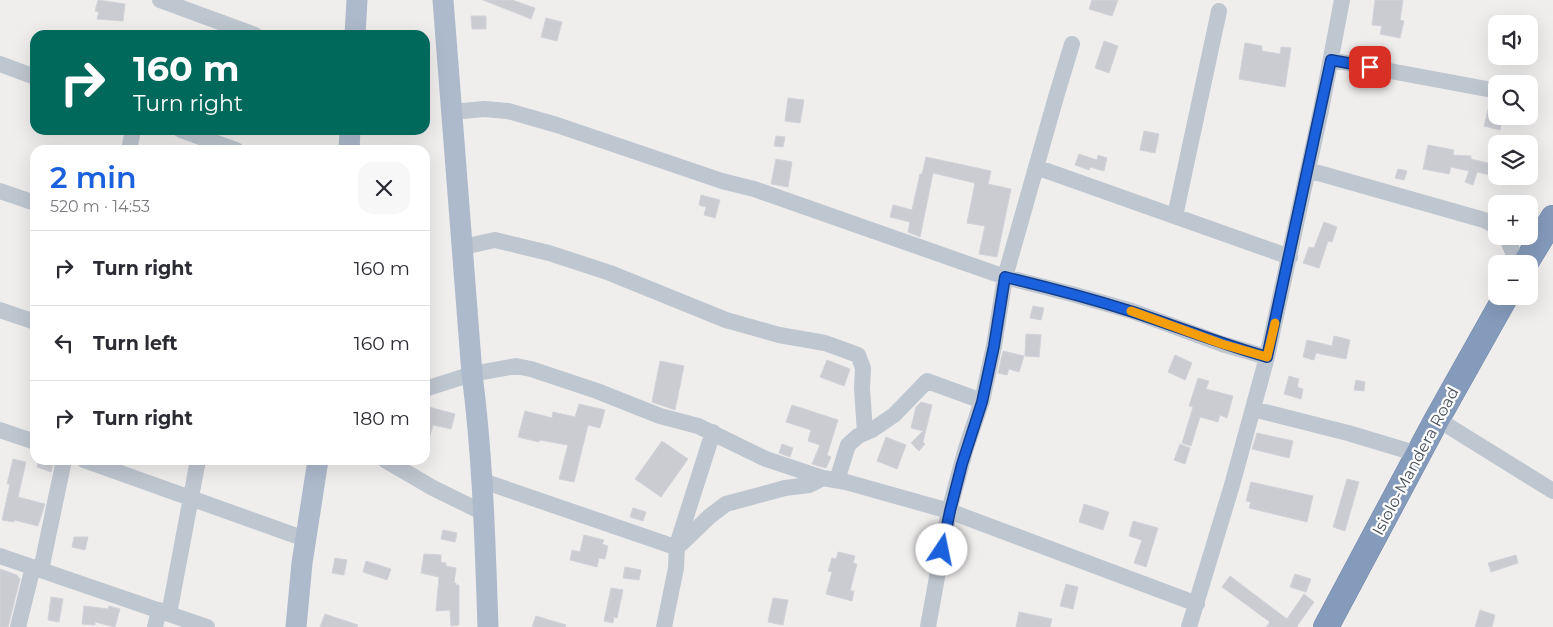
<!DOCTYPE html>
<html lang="en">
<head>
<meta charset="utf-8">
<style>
	body { margin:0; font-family:Montserrat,sans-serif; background:#f7f7f7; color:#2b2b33; height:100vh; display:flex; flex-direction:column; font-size:19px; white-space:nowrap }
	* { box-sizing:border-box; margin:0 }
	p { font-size:16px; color:#7c7c81 }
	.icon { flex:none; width:28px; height:28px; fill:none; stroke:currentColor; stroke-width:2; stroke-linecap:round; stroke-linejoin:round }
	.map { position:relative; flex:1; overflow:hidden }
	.panel { position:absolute; left:30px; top:145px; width:400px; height:320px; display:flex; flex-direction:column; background:#fff; border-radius:15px; box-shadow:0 5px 20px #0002 }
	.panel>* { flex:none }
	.guide { position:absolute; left:30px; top:30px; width:400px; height:105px; border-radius:15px; box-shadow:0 5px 20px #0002; background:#00695c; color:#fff; overflow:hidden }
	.tools { position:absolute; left:1488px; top:15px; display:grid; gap:10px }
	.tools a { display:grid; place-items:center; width:50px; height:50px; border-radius:10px; background:#fff; box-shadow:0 5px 20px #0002; font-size:25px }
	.pin { position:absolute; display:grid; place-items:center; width:42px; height:42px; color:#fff; margin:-21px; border-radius:10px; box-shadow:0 2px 8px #0006 }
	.me { position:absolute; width:55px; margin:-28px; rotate:11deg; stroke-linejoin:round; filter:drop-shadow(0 0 4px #0008) }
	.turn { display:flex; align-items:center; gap:18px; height:105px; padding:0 20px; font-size:22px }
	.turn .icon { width:65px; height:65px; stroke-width:2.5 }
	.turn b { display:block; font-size:35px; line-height:42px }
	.round { display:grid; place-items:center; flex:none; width:52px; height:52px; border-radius:15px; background:#f7f7f7 }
	.summary { display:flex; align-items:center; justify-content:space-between; height:85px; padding:0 20px }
	h1 { font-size:30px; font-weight:600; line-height:38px; color:#1b60dc }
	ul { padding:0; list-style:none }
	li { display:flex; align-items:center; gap:15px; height:75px; padding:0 20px; border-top:1px solid #e1e1e2 }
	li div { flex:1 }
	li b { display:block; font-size:19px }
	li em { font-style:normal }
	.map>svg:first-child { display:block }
	.building { fill:#caccd2; stroke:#d1d3d9 }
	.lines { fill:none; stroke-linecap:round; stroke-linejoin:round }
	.highway-casing { stroke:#7086a7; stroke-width:26 }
	.minor { stroke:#bec6cf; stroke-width:16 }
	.major { stroke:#adbacc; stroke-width:21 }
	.highway { stroke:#859bbc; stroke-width:25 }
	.route-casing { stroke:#123e8f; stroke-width:12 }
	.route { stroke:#1b60dc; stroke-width:9 }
	.slow { stroke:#f59e0b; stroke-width:9 }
	.labels { text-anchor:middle; stroke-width:4.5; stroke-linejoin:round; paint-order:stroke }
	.street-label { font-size:16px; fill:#464f5a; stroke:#fff }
</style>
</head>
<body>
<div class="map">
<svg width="1553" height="627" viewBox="0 0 1553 627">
	<rect width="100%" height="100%" fill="#f0eded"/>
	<path class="building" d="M 98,0 L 125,4 L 123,21 L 97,19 L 99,12 L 95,11 Z
		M 483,0 L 512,0 L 535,8 L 531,19 Z
		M 1092,0 L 1118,0 L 1112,16 L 1089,9 Z
		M 1375,0 L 1403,0 L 1400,20 L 1404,21 L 1400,38 L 1380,34 L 1382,26 L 1372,25 Z
		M 471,16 L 486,16 L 486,29 L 472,29 Z
		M 546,18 L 562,22 L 557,41 L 541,37 Z
		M 1104,41 L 1118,46 L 1109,73 L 1095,68 Z
		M 1245,43 L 1262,46 L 1262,51 L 1280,54 L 1281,47 L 1291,48 L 1285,87 L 1239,79 Z
		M 1496,92 L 1496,116 L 1503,116 L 1500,130 L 1484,126 L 1491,98 Z
		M 788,98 L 804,100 L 800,123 L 785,121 Z
		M 1144,131 L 1159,134 L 1155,153 L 1140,150 Z
		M 776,136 L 785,137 L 783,147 L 774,146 Z
		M 1428,145 L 1454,150 L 1453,155 L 1471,156 L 1471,159 L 1496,165 L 1496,176 L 1477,172 L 1473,185 L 1465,182 L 1469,171 L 1451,167 L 1449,174 L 1423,169 Z
		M 1079,154 L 1097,160 L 1098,155 L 1107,158 L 1104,171 L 1090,167 L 1089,170 L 1075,165 Z
		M 926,157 L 991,171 L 988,184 L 1011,189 L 997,257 L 979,254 L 985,226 L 967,223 L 975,183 L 933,173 L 920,237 L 908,232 L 910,222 L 890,217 L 893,205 L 912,210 L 920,174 L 922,174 Z
		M 776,159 L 792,162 L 788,187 L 771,184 Z
		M 1398,169 L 1407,171 L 1404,180 L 1395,178 Z
		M 701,195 L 720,200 L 715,218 L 704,215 L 706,207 L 699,205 Z
		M 1324,222 L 1337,227 L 1332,242 L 1328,241 L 1319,268 L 1303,263 L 1309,247 L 1314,248 Z
		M 1033,306 L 1044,308 L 1041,320 L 1030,318 Z
		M 1026,334 L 1041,335 L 1039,357 L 1025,356 Z
		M 1334,336 L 1350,340 L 1346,359 L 1316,353 L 1314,360 L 1303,357 L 1307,340 L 1332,346 Z
		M 1003,351 L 1024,356 L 1019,372 L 1009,369 L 1007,375 L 998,373 Z
		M 1175,355 L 1192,363 L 1185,380 L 1168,372 Z
		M 827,360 L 850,369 L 844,386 L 820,377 Z
		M 660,361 L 684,366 L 675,410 L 652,402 Z
		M 1289,376 L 1299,379 L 1297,387 L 1303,389 L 1301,399 L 1284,394 Z
		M 1198,378 L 1209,381 L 1206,389 L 1233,396 L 1227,418 L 1220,415 L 1218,422 L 1200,417 L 1191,446 L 1182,443 L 1193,407 L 1189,406 Z
		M 1356,380 L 1365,382 L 1364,391 L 1354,390 Z
		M 921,402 L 932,405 L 923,442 L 925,444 L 919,451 L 911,443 L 923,431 L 911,428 L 916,407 Z
		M 579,404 L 605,410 L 600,428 L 588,425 L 574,482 L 559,479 L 568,445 L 540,440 L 539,442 L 518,437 L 525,411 L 552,418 L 553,412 L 575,417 Z
		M 792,405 L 838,420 L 827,455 L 831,457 L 826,468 L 812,464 L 820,445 L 808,441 L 811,430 L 786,422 Z
		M 425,406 L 455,414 L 451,429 L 433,425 L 428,442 L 425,442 Z
		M 1257,433 L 1293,441 L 1289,458 L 1252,449 Z
		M 886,437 L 906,445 L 897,469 L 877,461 Z
		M 662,441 L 688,459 L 661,497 L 635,479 Z
		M 782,444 L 793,448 L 790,457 L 779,453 Z
		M 1180,444 L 1190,448 L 1185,464 L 1174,460 Z
		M 13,459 L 26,462 L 18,497 L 45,504 L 38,526 L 14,520 L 14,522 L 2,520 L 10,484 L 7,484 Z
		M 39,460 L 54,460 L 51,472 L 37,467 Z
		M 1347,479 L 1359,482 L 1345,531 L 1333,527 Z
		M 1251,482 L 1313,496 L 1307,522 L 1249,508 L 1251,502 L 1246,501 Z
		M 1084,504 L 1109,512 L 1103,530 L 1079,522 Z
		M 633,508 L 646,512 L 643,521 L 630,517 Z
		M 1133,521 L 1158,528 L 1146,567 L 1134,563 L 1142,540 L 1129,536 Z
		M 443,530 L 457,533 L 455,542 L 441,539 Z
		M 584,535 L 604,540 L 602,544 L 608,546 L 605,559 L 599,558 L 597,567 L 570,560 L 572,550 L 580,552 Z
		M 74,537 L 88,537 L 85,550 L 72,547 Z
		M 838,552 L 855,556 L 853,563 L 857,564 L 850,591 L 854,591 L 852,601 L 826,594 L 832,572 L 828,571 L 832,558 L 836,559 Z
		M 424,554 L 441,555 L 441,562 L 446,563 L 446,566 L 456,568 L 454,583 L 456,583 L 456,585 L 459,585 L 459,625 L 451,626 L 450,610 L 436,611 L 439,577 L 421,573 Z
		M 1516,555 L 1518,563 L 1491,572 L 1488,563 Z
		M 335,558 L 347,560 L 344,575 L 332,573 Z
		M 366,561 L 391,569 L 387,580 L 363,572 Z
		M 625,567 L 641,570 L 639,580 L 623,578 Z
		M 0,569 L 17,575 L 20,579 L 8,627 L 0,627 Z
		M 1295,574 L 1311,579 L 1306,592 L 1290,587 Z
		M 1230,576 L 1287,619 L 1304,594 L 1314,602 L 1297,626 L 1298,627 L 1266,627 L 1270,622 L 1222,587 Z
		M 1066,584 L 1078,587 L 1073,609 L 1060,606 Z
		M 611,588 L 623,590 L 617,618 L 614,617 L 613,623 L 604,621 Z
		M 51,597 L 63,599 L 59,622 L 48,620 Z
		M 773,598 L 788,600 L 783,625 L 768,622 Z
		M 84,606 L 108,609 L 109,606 L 120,609 L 115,627 L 95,622 L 95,625 L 82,624 Z
		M 1480,610 L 1495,615 L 1492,627 L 1475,627 Z
		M 1019,612 L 1052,619 L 1050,627 L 1016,627 Z
		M 325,614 L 358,625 L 357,627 L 320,627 Z
		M 536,616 L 566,625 L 565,627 L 532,627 Z"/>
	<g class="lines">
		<g class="highway-casing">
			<path id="highway" d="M 1525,264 L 1553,218
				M 1326,627 L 1437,419 L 1506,296"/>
		</g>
		<path class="minor" d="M 160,0 L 255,35
			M 1072,44 L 1056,97 L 1005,277 L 994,346 L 982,401 L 966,448 L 949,511 L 1197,604
			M 1331,60 L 1487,89
			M 0,64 L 35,77
			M 452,112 L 484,109 L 508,111 L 557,125 L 722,181 L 754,189 L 1005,277 L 1072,294 L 1132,311 L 1222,344 L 1267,357
			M 181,130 L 236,150
			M 129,150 L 133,130
			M 1036,167 L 1290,257
			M 1308,170 L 1484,220 L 1496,226
			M 0,191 L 35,203
			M 1175,216 L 1219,11
			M 1506,236 L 1518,264
			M 463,247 L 495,240 L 549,253 L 610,273 L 726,320 L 779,335 L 825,343 L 858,355 L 863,368 L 862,388 L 865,433
			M 0,310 L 35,322
			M 425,389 L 472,374 L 516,366 L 531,369 L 597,391 L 660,416 L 698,426 L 766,459 L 823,478
			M 1253,409 L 1348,433 L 1418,454
			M 1437,419 L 1553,491
			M 0,430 L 35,442
			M 84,460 L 305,539
			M 385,460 L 433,488 L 484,513
			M 837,480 L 848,445 L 858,436 L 872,430 L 894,415 L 927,381 L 982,401
			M 483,481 L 672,546 L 682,543 L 710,516 L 726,504 L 785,488 L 809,485 L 823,478 L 846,482 L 949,511 L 928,627
			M 0,556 L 207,627
			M 41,570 L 64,460
			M 169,614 L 198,460
			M 18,627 L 33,567
			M 155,627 L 159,610
			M 664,627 L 676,568 L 677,545 L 713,432
			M 1189,627 L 1232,485 L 1267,357 L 1321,110 L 1342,0"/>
		<path class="major" d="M 443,0 L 472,374 C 483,458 485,542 488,627
			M 355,35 L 357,0
			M 349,150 L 350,130
			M 296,627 L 302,563 L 318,460"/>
		<use href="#highway" class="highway"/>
	</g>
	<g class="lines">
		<g class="route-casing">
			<path id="route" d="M 942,550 L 950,511 L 962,464 L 982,402 L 994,346 L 1005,277 C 1047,287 1089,298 1130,311 C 1176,326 1221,344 1267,357 L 1331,60 L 1370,67"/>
		</g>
		<use href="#route" class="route"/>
		<path class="slow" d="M 1131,311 L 1222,344 L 1267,357 L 1275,323"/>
	</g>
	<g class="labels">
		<g class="street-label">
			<text transform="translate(1415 461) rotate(-62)" y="6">Isiolo-Mandera Road</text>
		</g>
	</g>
</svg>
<div class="tools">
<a><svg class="icon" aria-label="sound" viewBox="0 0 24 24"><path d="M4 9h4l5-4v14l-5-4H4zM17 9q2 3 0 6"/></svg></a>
<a><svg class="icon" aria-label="search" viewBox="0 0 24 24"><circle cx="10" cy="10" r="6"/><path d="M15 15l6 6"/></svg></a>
<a><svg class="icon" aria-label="layers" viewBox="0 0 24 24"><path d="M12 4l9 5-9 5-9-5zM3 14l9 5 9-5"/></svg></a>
<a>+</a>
<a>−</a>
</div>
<div class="pin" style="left:1370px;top:67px;background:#d93025"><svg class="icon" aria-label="arrive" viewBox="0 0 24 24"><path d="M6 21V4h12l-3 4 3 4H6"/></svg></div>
<svg class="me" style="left:942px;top:550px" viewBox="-20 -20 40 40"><circle r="19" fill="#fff"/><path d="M0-13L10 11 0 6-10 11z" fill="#1b60dc"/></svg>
<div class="guide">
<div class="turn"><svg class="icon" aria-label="right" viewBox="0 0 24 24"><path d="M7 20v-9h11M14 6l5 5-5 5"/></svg><div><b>160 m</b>Turn right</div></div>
</div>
<section class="panel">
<div class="summary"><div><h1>2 min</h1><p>520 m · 14:53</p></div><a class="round"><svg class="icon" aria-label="close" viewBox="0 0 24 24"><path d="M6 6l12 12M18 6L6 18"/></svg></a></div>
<ul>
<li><svg class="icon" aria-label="right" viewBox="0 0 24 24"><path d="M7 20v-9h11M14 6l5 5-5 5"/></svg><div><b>Turn right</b></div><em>160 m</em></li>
<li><svg class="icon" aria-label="left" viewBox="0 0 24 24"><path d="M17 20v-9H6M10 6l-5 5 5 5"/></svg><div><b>Turn left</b></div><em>160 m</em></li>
<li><svg class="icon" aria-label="right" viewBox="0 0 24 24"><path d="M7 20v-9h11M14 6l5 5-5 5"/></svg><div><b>Turn right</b></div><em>180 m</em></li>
</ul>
</section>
</div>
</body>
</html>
